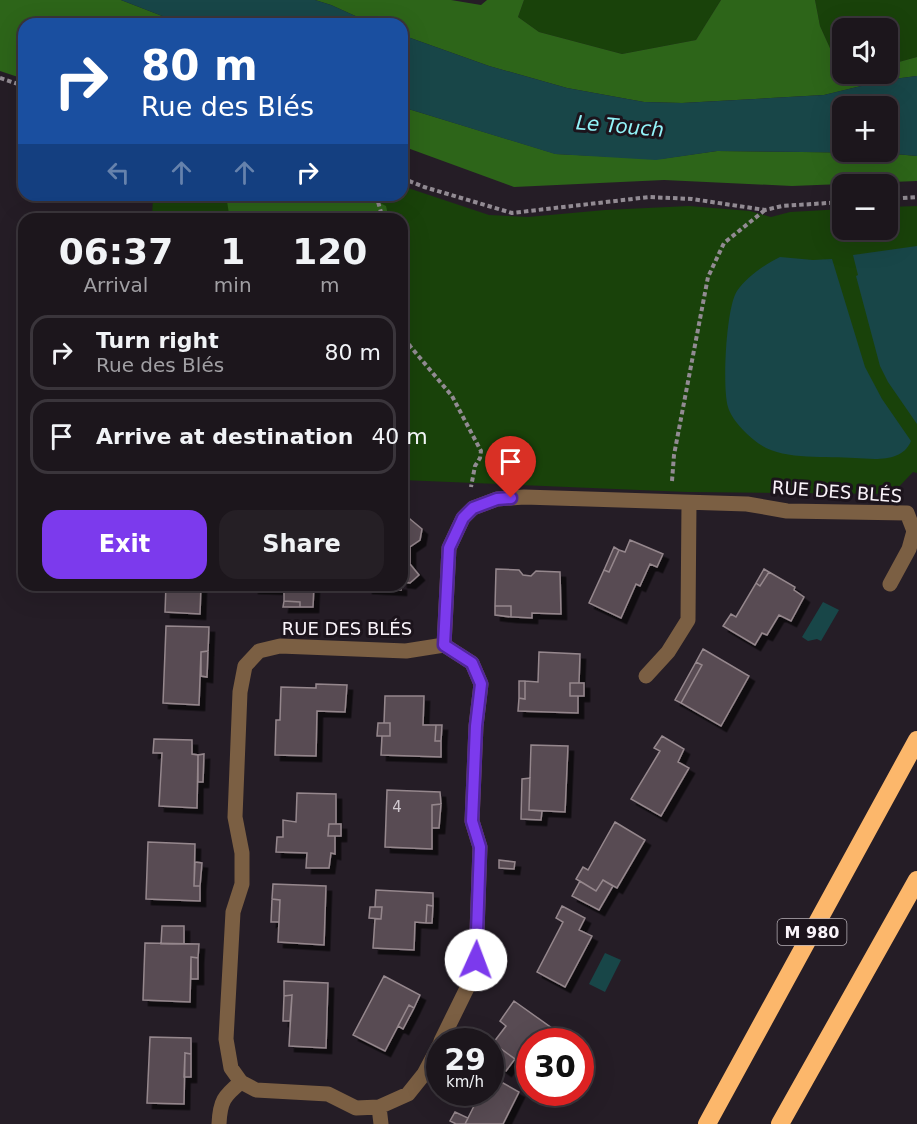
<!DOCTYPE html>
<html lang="en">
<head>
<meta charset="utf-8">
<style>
	body { margin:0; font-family:"DejaVu Sans",sans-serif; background:#251f25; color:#f1f3f6; height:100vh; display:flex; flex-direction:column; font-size:22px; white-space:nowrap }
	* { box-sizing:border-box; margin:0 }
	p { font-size:20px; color:#a09fa3 }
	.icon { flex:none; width:33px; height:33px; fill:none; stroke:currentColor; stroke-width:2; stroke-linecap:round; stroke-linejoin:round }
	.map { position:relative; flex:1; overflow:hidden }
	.drawer { position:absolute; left:18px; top:213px; width:390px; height:378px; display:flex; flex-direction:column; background:#1c161c; border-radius:18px; box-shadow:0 6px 24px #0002,0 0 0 2px #3a353b }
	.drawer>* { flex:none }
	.guide { position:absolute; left:18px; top:18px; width:390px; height:183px; border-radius:18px; box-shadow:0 6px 24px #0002,0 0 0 2px #3a353b; background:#1a4fa0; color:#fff; overflow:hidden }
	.buttons { position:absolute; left:832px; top:18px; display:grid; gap:12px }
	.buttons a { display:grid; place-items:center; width:66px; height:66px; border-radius:12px; background:#1c161c; box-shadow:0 6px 24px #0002,0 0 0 2px #3a353b; font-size:30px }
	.speed { position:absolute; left:426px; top:1028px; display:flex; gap:12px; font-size:30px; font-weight:700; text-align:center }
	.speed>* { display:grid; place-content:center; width:78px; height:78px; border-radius:50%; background:#1c161c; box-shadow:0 6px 24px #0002,0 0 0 2px #3a353b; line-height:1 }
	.speed small { font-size:15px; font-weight:400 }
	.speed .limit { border:9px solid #d22; background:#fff; color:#111 }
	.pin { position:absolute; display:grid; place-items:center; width:51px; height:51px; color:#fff; margin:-62px -26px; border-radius:50% 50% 50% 0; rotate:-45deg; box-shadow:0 0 6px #0007 }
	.pin .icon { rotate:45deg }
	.me { position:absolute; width:66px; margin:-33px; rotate:2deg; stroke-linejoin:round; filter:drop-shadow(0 0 4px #0008) }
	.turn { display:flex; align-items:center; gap:21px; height:126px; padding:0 24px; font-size:27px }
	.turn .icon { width:78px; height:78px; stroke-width:2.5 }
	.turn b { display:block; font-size:42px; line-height:51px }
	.lanes { display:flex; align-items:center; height:57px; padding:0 24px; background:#0003; justify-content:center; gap:30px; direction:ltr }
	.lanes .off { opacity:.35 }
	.eta { display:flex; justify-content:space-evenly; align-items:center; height:102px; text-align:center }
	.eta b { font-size:36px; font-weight:600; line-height:42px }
	.action { display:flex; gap:12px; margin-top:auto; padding:12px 24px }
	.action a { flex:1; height:69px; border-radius:18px; background:#7c3aed; color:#fff; font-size:24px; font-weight:600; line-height:69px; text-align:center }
	.action a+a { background:#251f25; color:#f1f3f6 }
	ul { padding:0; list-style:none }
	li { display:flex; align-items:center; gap:18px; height:75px; margin:0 12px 9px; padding:0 12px; border:3px solid #3a353b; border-radius:18px }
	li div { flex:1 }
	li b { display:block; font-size:22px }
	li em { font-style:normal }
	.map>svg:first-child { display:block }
	.green { fill:#19420a }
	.forest { fill:#2d6519 }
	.water { fill:#184648; fill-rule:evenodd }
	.building { fill:#594c52; stroke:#95878d; stroke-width:1.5; filter:url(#shadow) }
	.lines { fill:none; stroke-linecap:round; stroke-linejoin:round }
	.path { stroke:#928b93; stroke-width:4; stroke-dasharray:4.5 3; stroke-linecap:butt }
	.minor { stroke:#7b5f43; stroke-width:15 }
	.highway { stroke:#fcb76b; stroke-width:18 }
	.route-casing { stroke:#51269a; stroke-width:15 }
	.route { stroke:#7c3aed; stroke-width:10 }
	.labels { text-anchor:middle; stroke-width:6; stroke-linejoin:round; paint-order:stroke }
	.number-label { font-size:15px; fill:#d1c9cf }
	.shield { fill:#1c141c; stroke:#b7b0b7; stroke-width:1.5 }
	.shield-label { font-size:16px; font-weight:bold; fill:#f9f3f9 }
	.street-label { font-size:18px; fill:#f9f3f9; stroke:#1c141c }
	.water-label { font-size:20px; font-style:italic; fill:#93f4f9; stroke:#1c141c }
</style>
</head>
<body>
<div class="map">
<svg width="917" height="1124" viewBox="0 0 917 1124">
	<defs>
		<filter id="shadow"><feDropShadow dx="5.5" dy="5.5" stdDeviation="0" flood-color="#0009"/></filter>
	</defs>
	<rect width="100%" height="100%" fill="#251d26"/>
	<path class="green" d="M 524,0 L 721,0 L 696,40 L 622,54 L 539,32 L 518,17 Z
		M 815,0 L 917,0 L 917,57 L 888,65 L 888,28 L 843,28 L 843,61 L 834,57 L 820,26 Z
		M 402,186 L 489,215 L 528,217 L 605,210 L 689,206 L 750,211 L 771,217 L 790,212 L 843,209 L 843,230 L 888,230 L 888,207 L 917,206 L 917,473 L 913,472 L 892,494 L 687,492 L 402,480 L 402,219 L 152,219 L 153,195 L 402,195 Z"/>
	<path class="forest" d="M 0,0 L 121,0 L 183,24 L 24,24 L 24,79 L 0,71 Z
		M 315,0 L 451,0 L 481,5 L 487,0 L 524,0 L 518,17 L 539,32 L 622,54 L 696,40 L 721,0 L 815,0 L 820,26 L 834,57 L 843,61 L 843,74 L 888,74 L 888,65 L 917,57 L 917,76 L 886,80 L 824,95 L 682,103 L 644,102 L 567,88 L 489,66 L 402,35 L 402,24 L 373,24 L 331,5 Z
		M 402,107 L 556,154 L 660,159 L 717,151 L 885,153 L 917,156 L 917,181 L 792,186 L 664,180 L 514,187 L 402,146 Z
		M 226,195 L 364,195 L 386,206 L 389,219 L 240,219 L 229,214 Z"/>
	<path class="water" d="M 121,0 L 315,0 L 331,5 L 373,24 L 183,24 Z
		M 402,35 L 489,66 L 567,88 L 644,102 L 682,103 L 824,95 L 886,80 L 917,76 L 917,156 L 885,153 L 717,151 L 656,160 L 555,154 L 402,107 ZM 888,106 L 888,152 L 843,152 L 843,106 Z
		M 917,246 L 917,424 L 888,382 L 880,366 L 856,276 L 858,275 L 853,255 Z
		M 780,257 L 813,260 L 832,259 L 865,367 L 882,399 L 911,441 C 902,463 874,459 855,458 C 827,456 784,460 761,445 C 749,437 732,421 728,407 C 722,388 726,307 737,291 C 747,277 765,264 780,257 Z
		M 823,602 L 839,610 L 821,641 L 817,639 L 808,641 L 802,637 Z
		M 605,953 L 621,960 L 605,992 L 589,984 Z"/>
	<path class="building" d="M 410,519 L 422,529 L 420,540 L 410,547 L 410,564 L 419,575 L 410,583 L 402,582 L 402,526 Z
		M 630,540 L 663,554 L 657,567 L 650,564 L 640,586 L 636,584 L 621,618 L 589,603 L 604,570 L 609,572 L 619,550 L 625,552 Z
		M 614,547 L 619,550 L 609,572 L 604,570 Z
		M 496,569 L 519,570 L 523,575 L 531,576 L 536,571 L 560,572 L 561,614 L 532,613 L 532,618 L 514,617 L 511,617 L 511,606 L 495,606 Z
		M 764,569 L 769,572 L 760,586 L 756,583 Z
		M 769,572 L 795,587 L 794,590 L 804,597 L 791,621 L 779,615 L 767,635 L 762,633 L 755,645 L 723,626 L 731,614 L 736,617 L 756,583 L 760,586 Z
		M 166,585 L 201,585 L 200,614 L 165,612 Z
		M 253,585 L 314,585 L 313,607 L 300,607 L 300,602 L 284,601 L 284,589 L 253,588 Z
		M 367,585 L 401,585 L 401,590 L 367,588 Z
		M 284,601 L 300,602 L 300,607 L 283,607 Z
		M 495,606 L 511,606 L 511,617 L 495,615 Z
		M 166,626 L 209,627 L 208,651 L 201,652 L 199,705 L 163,703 Z
		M 703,649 L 749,676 L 721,726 L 681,703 L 702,665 L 696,662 Z
		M 208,651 L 207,677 L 201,676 L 201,652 Z
		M 539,652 L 580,654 L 579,683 L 570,683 L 570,696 L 578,696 L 578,713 L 518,711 L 519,698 L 525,699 L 525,681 L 538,682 Z
		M 696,662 L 702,665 L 681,703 L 675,700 Z
		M 519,681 L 525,681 L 525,699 L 519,698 Z
		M 570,683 L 584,683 L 584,696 L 570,696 Z
		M 316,684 L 347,685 L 345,712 L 317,711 L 316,756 L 275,755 L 276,720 L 280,720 L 281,687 L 316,688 Z
		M 385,696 L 424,696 L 423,725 L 436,725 L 435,741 L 441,741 L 441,757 L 381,755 L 382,736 L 390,736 L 390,723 L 384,723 Z
		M 378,723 L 390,723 L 390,736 L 377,736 Z
		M 436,725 L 442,725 L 441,741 L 435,741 Z
		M 662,736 L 684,749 L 678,762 L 689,768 L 661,816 L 631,799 L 660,751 L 654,748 Z
		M 154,739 L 192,740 L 192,754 L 198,755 L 197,808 L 159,806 L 162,753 L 153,753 Z
		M 531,745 L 568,746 L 565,812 L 529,810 Z
		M 204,754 L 203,782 L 198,782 L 198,755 Z
		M 530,778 L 529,810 L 542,811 L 541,820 L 521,819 L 522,779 Z
		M 387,790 L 440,792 L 441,804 L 432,805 L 432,849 L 385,847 Z
		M 297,793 L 336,794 L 336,824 L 329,824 L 328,836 L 335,836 L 335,854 L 331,853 L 329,868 L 306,868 L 307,853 L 276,852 L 277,837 L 283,837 L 283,820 L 296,822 Z
		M 441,804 L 439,828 L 432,828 L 432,805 Z
		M 615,822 L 645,840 L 617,888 L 603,880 L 596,891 L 576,879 L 583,867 L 588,870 Z
		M 329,824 L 341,824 L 341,836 L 328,836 Z
		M 148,842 L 195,844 L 194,886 L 200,886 L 200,901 L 146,899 Z
		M 499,860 L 515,862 L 514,869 L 499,868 Z
		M 195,862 L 202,863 L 200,886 L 194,886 Z
		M 603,880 L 613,886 L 599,910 L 572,896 L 580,881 L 596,891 Z
		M 273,884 L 326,886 L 324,945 L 278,942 L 280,900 L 272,899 Z
		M 376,890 L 433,893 L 433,906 L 427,905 L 426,923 L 415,922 L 414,950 L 373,948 L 375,919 L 381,919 L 382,907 L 375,907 Z
		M 272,899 L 280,900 L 279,922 L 271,922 Z
		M 427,905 L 433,906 L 432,923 L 426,923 Z
		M 562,906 L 585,918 L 579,930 L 592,936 L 565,987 L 537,972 L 563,922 L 556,918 Z
		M 370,907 L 382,907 L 381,919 L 369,918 Z
		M 162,926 L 184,926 L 184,944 L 161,944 Z
		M 145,943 L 199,944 L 198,958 L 191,957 L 190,1002 L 143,1000 Z
		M 191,957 L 198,958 L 198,979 L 191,979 Z
		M 384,976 L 420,995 L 414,1008 L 409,1005 L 385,1051 L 353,1035 Z
		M 284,981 L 328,983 L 326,1048 L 289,1046 L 292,995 L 284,996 Z
		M 292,995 L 290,1021 L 283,1021 L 284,996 Z
		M 514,1001 L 563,1036 L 559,1041 L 530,1041 L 530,1070 L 493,1043 L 506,1026 L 500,1021 Z
		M 409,1005 L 414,1008 L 403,1029 L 398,1026 Z
		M 150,1037 L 191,1038 L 191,1054 L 185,1053 L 184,1104 L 147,1103 Z
		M 493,1043 L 515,1059 L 506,1071 L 490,1059 L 490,1046 Z
		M 185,1053 L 191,1054 L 191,1077 L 184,1077 Z
		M 494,1078 L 519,1092 L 503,1124 L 465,1124 L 477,1100 L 482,1103 L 487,1092 L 490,1092 L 490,1086 Z
		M 455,1112 L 468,1118 L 465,1124 L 456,1124 L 450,1121 Z"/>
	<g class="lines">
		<path class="path" d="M 0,78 L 24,86
			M 402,178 L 424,187 L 512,213 L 649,197 L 692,199 L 765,210 L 782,206 L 843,202
			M 376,195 L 383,219
			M 888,199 L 917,197
			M 402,331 L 410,346 L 452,396 L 481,451 L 480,458 L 475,466 L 471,487
			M 672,481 L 674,455 L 708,277 L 724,243 L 765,210"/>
		<path class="minor" d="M 444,645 L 449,548 L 463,518 L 473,508 L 497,499 L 524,497 L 747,504 L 787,511 L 907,513 L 914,531 L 909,549 L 890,584
			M 646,676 L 668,652 L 688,620 L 689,503
			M 441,1041 L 471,980 L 476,960 L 480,847 L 472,821 L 476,726 L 481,684 L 472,663 L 444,645
			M 440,1044 L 424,1074 L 408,1094 L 379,1107 L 356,1108 L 328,1094 L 256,1090 L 241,1082 L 231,1068 L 226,1039 L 233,912 L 242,884 L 242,853 L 235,817 L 240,692 L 245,666 L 259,651 L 280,646 L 406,651 L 444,645
			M 379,1107 L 381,1124
			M 219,1124 C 220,1101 224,1096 241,1082"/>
		<path class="highway" d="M 707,1124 L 917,740
			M 780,1124 L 917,880"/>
	</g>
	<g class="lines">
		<g class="route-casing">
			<path id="route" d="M 476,960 L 480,847 L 472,821 L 476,726 L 481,684 L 472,663 L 444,645 L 449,548 L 463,518 L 473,508 L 497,499 L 511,498"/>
		</g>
		<use href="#route" class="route"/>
	</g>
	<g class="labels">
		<g class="number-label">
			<text x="397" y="812">4</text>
		</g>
		<rect class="shield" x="777.5" y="919" width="69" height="26" rx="4.5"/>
		<g class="shield-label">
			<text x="812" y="938">M 980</text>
		</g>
		<g class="street-label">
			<text transform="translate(837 492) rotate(4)" y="6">RUE DES BLÉS</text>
			<text x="347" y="635">RUE DES BLÉS</text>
		</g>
		<g class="water-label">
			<text transform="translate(620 126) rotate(5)" y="7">Le Touch</text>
		</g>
	</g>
</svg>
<div class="buttons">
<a><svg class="icon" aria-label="sound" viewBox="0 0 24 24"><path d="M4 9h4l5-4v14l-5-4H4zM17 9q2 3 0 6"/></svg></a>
<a>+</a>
<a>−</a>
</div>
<div class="speed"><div>29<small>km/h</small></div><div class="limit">30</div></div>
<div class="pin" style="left:511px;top:498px;background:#d93025"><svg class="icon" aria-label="arrive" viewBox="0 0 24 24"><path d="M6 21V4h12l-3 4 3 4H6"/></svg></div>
<svg class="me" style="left:476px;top:960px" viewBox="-20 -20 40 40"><circle r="19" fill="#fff"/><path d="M0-13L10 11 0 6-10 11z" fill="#7c3aed"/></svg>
<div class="guide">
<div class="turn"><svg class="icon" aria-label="right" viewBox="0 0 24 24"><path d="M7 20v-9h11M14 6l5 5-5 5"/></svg><div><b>80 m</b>Rue des Blés</div></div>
<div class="lanes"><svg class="icon off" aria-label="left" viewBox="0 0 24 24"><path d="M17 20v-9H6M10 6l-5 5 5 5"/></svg><svg class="icon off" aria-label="ahead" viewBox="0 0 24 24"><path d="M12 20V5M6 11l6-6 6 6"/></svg><svg class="icon off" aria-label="ahead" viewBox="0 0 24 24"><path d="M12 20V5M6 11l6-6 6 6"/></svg><svg class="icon" aria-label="right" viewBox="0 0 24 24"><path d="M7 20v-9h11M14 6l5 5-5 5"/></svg></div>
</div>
<section class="drawer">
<div class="eta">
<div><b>06:37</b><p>Arrival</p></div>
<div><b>1</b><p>min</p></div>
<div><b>120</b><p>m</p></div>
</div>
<ul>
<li><svg class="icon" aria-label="right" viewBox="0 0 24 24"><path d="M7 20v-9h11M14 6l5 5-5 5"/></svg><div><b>Turn right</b><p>Rue des Blés</p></div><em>80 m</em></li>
<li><svg class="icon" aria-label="arrive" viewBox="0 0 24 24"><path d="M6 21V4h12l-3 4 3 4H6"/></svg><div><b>Arrive at destination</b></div><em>40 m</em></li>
</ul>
<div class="action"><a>Exit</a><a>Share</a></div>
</section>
</div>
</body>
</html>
